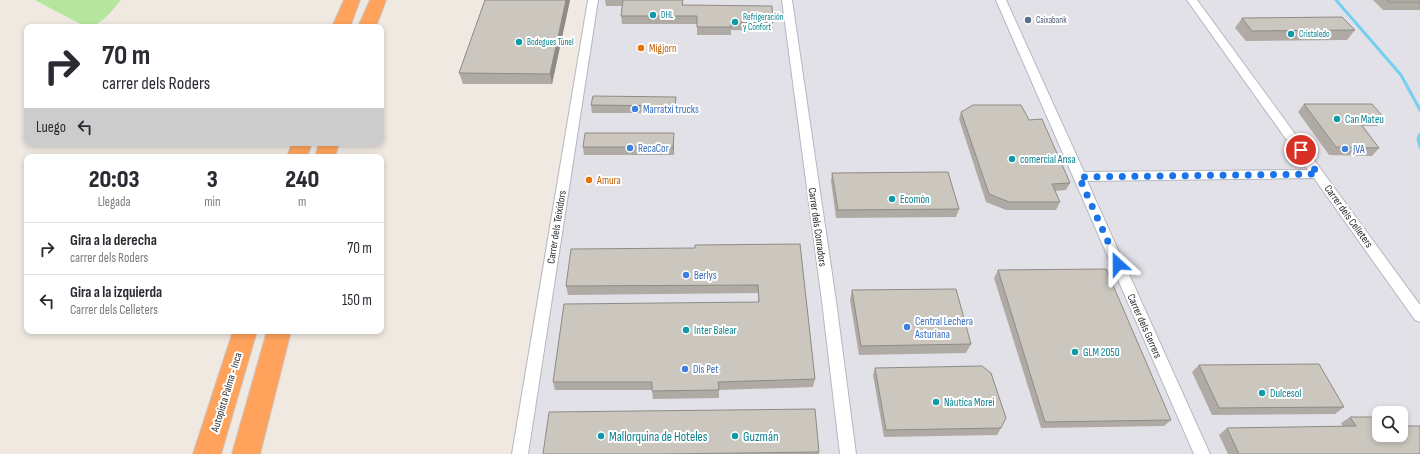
<!DOCTYPE html>
<html lang="es">
<head>
<meta charset="utf-8">
<style>
	body { margin:0; font-family:"Sofia Sans Condensed",sans-serif; background:#f7f7f7; color:#2b2b33; height:100vh; display:flex; flex-direction:column; font-size:15px; white-space:nowrap }
	* { box-sizing:border-box; margin:0 }
	p { font-size:13px; color:#7c7c81 }
	.icon { flex:none; width:22px; height:22px; fill:none; stroke:currentColor; stroke-width:2; stroke-linecap:round; stroke-linejoin:round }
	.map { position:relative; flex:1; overflow:hidden }
	.side { position:absolute; left:24px; top:154px; width:360px; height:180px; display:flex; flex-direction:column; background:#fff; border-radius:8px; box-shadow:0 2px 6px #0003 }
	.side>* { flex:none }
	.hud { position:absolute; left:24px; top:24px; width:360px; height:122px; border-radius:8px; box-shadow:0 2px 6px #0003; background:#fff; color:#2b2b33; overflow:hidden }
	.tools { position:absolute; left:1372px; top:406px; display:grid; gap:8px }
	.tools a { display:grid; place-items:center; width:36px; height:36px; border-radius:8px; background:#fff; box-shadow:0 2px 6px #0003; font-size:20px }
	.pin { position:absolute; display:grid; place-items:center; width:34px; height:34px; color:#fff; margin:-17px; border:2px solid #fff; border-radius:50%; box-shadow:0 1px 4px #0007 }
	.me { position:absolute; width:44px; margin:-22px; rotate:336deg; stroke-linejoin:round; filter:drop-shadow(0 0 3px #0008) }
	.turn { display:flex; align-items:center; gap:14px; height:84px; padding:0 12px; font-size:18px }
	.turn .icon { width:52px; height:52px; stroke-width:2.5 }
	.turn b { display:block; font-size:28px; line-height:34px }
	.then { display:flex; align-items:center; height:38px; padding:0 12px; background:#0003; gap:8px; font-size:15px }
	.eta { display:flex; justify-content:space-evenly; align-items:center; height:68px; text-align:center }
	.eta b { font-size:24px; font-weight:800; line-height:28px }
	ul { padding:0; list-style:none }
	li { display:flex; align-items:center; gap:12px; height:52px; padding:0 12px; border-top:1px solid #e1e1e2 }
	li div { flex:1 }
	li b { display:block; font-size:15px }
	li em { font-style:normal }
	.map>svg:first-child { display:block }
	.industrial { fill:#e3e1e8; fill-rule:evenodd }
	.green { fill:#b6e59e }
	.lines { fill:none; stroke-linecap:round; stroke-linejoin:round }
	.stream { stroke:#75cff0; stroke-width:3 }
	.street-casing { stroke:#b4b7c1; stroke-width:2 }
	.highway-casing { stroke:#c9c9c9; stroke-width:2 }
	.street { fill:#fff; fill-rule:evenodd }
	.highway { fill:#ffa35c; fill-rule:evenodd }
	.wall { fill:#afaba4 }
	.shaded-wall { fill:#8e8b86 }
	.building { fill:#cbc7bf; stroke:#8e8b86 }
	.route { stroke:#1a73e8; stroke-width:7; stroke-dasharray:0 12.6 }
	.culture-dot { fill:#0f9aa8; stroke:#fff; stroke-width:1.5 }
	.service-dot { fill:#5c6f8a; stroke:#fff; stroke-width:1.5 }
	.food-dot { fill:#e8710a; stroke:#fff; stroke-width:1.5 }
	.shop-dot { fill:#3f7fe0; stroke:#fff; stroke-width:1.5 }
	.labels { text-anchor:middle; stroke-width:4; stroke-linejoin:round; paint-order:stroke }
	.far-culture-label { font-size:9px; fill:#0d838f; stroke:#fff; text-anchor:start }
	.far-service-label { font-size:9px; fill:#4e5e75; stroke:#fff; text-anchor:start }
	.food-label { font-size:11px; fill:#c56008; stroke:#fff; text-anchor:start }
	.shop-label { font-size:11px; fill:#366cbe; stroke:#fff; text-anchor:start }
	.culture-label { font-size:11px; fill:#0d838f; stroke:#fff; text-anchor:start }
	.street-label { font-size:11px; fill:#2e2e2e; stroke:#fff }
	.near-culture-label { font-size:13px; fill:#0d838f; stroke:#fff; text-anchor:start }
</style>
</head>
<body>
<div class="map">
<svg width="1420" height="454" viewBox="0 0 1420 454">
	<rect width="100%" height="100%" fill="#efe9e1"/>
	<path class="industrial" d="M 587,0 L 1420,0 L 1420,454 L 512,454 L 577,94 ZM 1379,413 L 1401,413 L 1401,435 L 1379,435 Z"/>
	<path class="green" d="M 35,0 L 121,0 C 112,10 101,27 86,27 Z"/>
	<g class="lines">
		<path class="stream" d="M 1336,0 L 1401,75 L 1420,110
			M 1420,134 L 1418,139 L 1420,147"/>
		<g class="street-casing">
			<path id="street" d="M 588,0 L 598,0 L 528,454 L 512,454 Z
				M 782,0 L 792,0 L 836,301 L 856,454 L 840,454 L 822,301 Z
				M 996,0 L 1006,0 L 1084,172 L 1308,170 L 1187,0 L 1197,0 L 1420,305 L 1420,322 L 1415,320 L 1314,178 L 1087,181 L 1210,454 L 1194,454 Z"/>
		</g>
		<g class="highway-casing">
			<path id="highway" d="M 344,0 L 360,0 L 350,27 L 332,27 Z
				M 370,0 L 386,0 L 376,27 L 358,27 Z
				M 292,143 L 312,143 L 307,157 L 287,157 Z
				M 319,143 L 339,143 L 335,157 L 315,157 Z
				M 233,331 L 257,331 L 221,454 L 193,454 Z
				M 267,331 L 291,331 L 260,454 L 232,454 Z"/>
		</g>
		<use href="#street" class="street"/>
		<use href="#highway" class="highway"/>
	</g>
	<path class="wall" d="M 485,0 L 570,0 L 552,84 L 463,84 L 459,73 Z
		M 605,0 L 683,0 L 683,5 L 773,23 L 773,31 L 731,30 L 731,35 L 697,35 L 697,24 L 622,24 L 621,16 L 622,6 L 606,6 Z
		M 1373,0 L 1420,0 L 1420,10 L 1383,10 Z
		M 1242,18 L 1355,30 L 1347,40 L 1246,41 L 1235,28 Z
		M 676,97 L 676,113 L 592,113 L 591,105 Z
		M 1304,104 L 1384,118 L 1377,126 L 1363,126 L 1379,148 L 1372,156 L 1329,155 L 1298,112 Z
		M 961,112 L 1029,120 L 1070,183 L 1066,190 L 1055,191 L 1060,202 L 1056,210 L 1006,210 L 986,202 L 959,119 Z
		M 674,141 L 674,155 L 584,155 L 583,147 Z
		M 832,173 L 959,209 L 956,217 L 836,218 L 831,181 Z
		M 800,244 L 815,379 L 813,387 L 719,390 L 719,398 L 653,399 L 652,390 L 555,390 L 553,382 L 758,302 L 758,293 L 568,295 L 566,286 L 695,248 Z
		M 998,270 L 1171,420 L 1164,426 L 1041,428 L 994,278 Z
		M 852,290 L 971,344 L 966,353 L 859,355 L 850,300 Z
		M 1199,365 L 1344,407 L 1335,414 L 1212,415 L 1192,372 Z
		M 875,368 L 1001,428 L 997,435 L 884,437 L 873,375 Z
		M 1350,417 L 1379,435 L 1420,454 L 1228,454 L 1219,435 L 1227,428 L 1343,427 L 1341,423 Z
		M 819,452 L 819,454 L 543,454 Z"/>
	<path class="shaded-wall" d="M 566,0 L 570,0 L 552,84 L 550,74 Z
		M 676,97 L 676,113 L 675,106 Z
		M 674,133 L 674,155 L 673,147 Z"/>
	<path class="building" d="M 485,0 L 566,0 L 550,74 L 459,73 Z
		M 623,0 L 683,0 L 682,5 L 772,6 L 773,23 L 731,22 L 731,27 L 697,27 L 697,16 L 621,16 Z
		M 1387,0 L 1420,0 L 1420,2 L 1389,2 Z
		M 1342,17 L 1355,30 L 1252,31 L 1242,18 Z
		M 593,96 L 676,97 L 675,106 L 591,105 Z
		M 1304,104 L 1372,104 L 1384,118 L 1356,118 L 1379,148 L 1336,147 Z
		M 973,105 L 1021,105 L 1029,120 L 1042,119 L 1070,183 L 1052,184 L 1060,202 L 1009,202 L 989,194 L 961,112 Z
		M 585,133 L 674,133 L 673,147 L 583,147 Z
		M 948,172 L 959,209 L 838,210 L 832,173 Z
		M 800,244 L 815,379 L 718,382 L 719,390 L 652,391 L 652,382 L 553,382 L 564,304 L 759,302 L 758,285 L 566,286 L 571,249 L 695,248 L 695,245 Z
		M 1106,269 L 1171,420 L 1045,422 L 998,270 Z
		M 956,289 L 971,344 L 861,346 L 852,290 Z
		M 1319,364 L 1344,407 L 1219,408 L 1199,365 Z
		M 982,366 L 991,373 L 1006,418 L 1001,428 L 886,430 L 875,368 Z
		M 815,409 L 819,452 L 661,454 L 543,454 L 549,412 Z
		M 1350,417 L 1379,417 L 1379,435 L 1401,435 L 1401,426 L 1420,426 L 1420,454 L 1239,454 L 1227,428 L 1356,426 Z"/>
	<g class="lines">
		<path class="route" d="M 1118,264 L 1079,177 L 1318,174 L 1301,150"/>
	</g>
	<g class="culture-dot">
		<circle cx="653" cy="15" r="4"/>
		<circle cx="735" cy="22" r="4"/>
		<circle cx="1291" cy="34" r="4"/>
		<circle cx="519" cy="42" r="4"/>
		<circle cx="1337" cy="119" r="4"/>
		<circle cx="1012" cy="159" r="4"/>
		<circle cx="892" cy="199" r="4"/>
		<circle cx="686" cy="330" r="4"/>
		<circle cx="1075" cy="352" r="4"/>
		<circle cx="1262" cy="393" r="4"/>
		<circle cx="936" cy="402" r="4"/>
		<circle cx="601" cy="436" r="4"/>
		<circle cx="735" cy="436" r="4"/>
	</g>
	<circle class="service-dot" cx="1028" cy="20" r="4"/>
	<g class="food-dot">
		<circle cx="641" cy="48" r="4"/>
		<circle cx="589" cy="180" r="4"/>
	</g>
	<g class="shop-dot">
		<circle cx="635" cy="109" r="4"/>
		<circle cx="630" cy="148" r="4"/>
		<circle cx="1345" cy="149" r="4"/>
		<circle cx="686" cy="275" r="4"/>
		<circle cx="907" cy="327" r="4"/>
		<circle cx="685" cy="369" r="4"/>
	</g>
	<g class="labels">
		<g class="far-culture-label">
			<text x="661" y="18">DHL</text>
			<text x="743" y="20">Refrigeración<tspan x="743" dy="10">y Confort</tspan></text>
			<text x="1299" y="37">Cristaledo</text>
			<text x="527" y="45">Bodegues Túnel</text>
		</g>
		<g class="far-service-label">
			<text x="1036" y="23">Caixabank</text>
		</g>
		<g class="food-label">
			<text x="649" y="52">Migjorn</text>
			<text x="597" y="184">Amura</text>
		</g>
		<g class="shop-label">
			<text x="643" y="113">Marratxí trucks</text>
			<text x="638" y="152">RecaCor</text>
			<text x="1353" y="153">JVA</text>
			<text x="694" y="279">Berlys</text>
			<text x="915" y="325">Central Lechera<tspan x="915" dy="13">Asturiana</tspan></text>
			<text x="693" y="373">Dis Pet</text>
		</g>
		<g class="culture-label">
			<text x="1345" y="123">Can Mateu</text>
			<text x="1020" y="163">comercial Ansa</text>
			<text x="900" y="203">Ecomón</text>
			<text x="694" y="334">Inter Balear</text>
			<text x="1083" y="356">GLM 2050</text>
			<text x="1270" y="397">Dulcesol</text>
			<text x="944" y="406">Nàutica Morei</text>
		</g>
		<g class="street-label">
			<text transform="translate(1349 216) rotate(54)" y="4">Carrer dels Celleters</text>
			<text transform="translate(556 227) rotate(-81)" y="4">Carrer dels Teixidors</text>
			<text transform="translate(818 227) rotate(82)" y="4">Carrer dels Conradors</text>
			<text transform="translate(1145 326) rotate(66)" y="4">Carrer dels Gerrers</text>
			<text transform="translate(226 392) rotate(-73)" y="4">Autopista Palma - Inca</text>
		</g>
		<g class="near-culture-label">
			<text x="609" y="441">Mallorquina de Hoteles</text>
			<text x="743" y="441">Guzmán</text>
		</g>
	</g>
</svg>
<div class="tools">
<a><svg class="icon" aria-label="search" viewBox="0 0 24 24"><circle cx="10" cy="10" r="6"/><path d="M15 15l6 6"/></svg></a>
</div>
<div class="pin" style="left:1301px;top:150px;background:#d93025"><svg class="icon" aria-label="arrive" viewBox="0 0 24 24"><path d="M6 21V4h12l-3 4 3 4H6"/></svg></div>
<svg class="me" style="left:1118px;top:264px" viewBox="-20 -20 40 40"><path d="M0-17L14 15 0 8-14 15z" fill="#1a73e8" stroke="#fff" stroke-width="4"/></svg>
<div class="hud">
<div class="turn"><svg class="icon" aria-label="right" viewBox="0 0 24 24"><path d="M7 20v-9h11M14 6l5 5-5 5"/></svg><div><b>70 m</b>carrer dels Roders</div></div>
<div class="then">Luego<svg class="icon" aria-label="left" viewBox="0 0 24 24"><path d="M17 20v-9H6M10 6l-5 5 5 5"/></svg></div>
</div>
<section class="side">
<div class="eta">
<div><b>20:03</b><p>Llegada</p></div>
<div><b>3</b><p>min</p></div>
<div><b>240</b><p>m</p></div>
</div>
<ul>
<li><svg class="icon" aria-label="right" viewBox="0 0 24 24"><path d="M7 20v-9h11M14 6l5 5-5 5"/></svg><div><b>Gira a la derecha</b><p>carrer dels Roders</p></div><em>70 m</em></li>
<li><svg class="icon" aria-label="left" viewBox="0 0 24 24"><path d="M17 20v-9H6M10 6l-5 5 5 5"/></svg><div><b>Gira a la izquierda</b><p>Carrer dels Celleters</p></div><em>150 m</em></li>
</ul>
</section>
</div>
</body>
</html>
